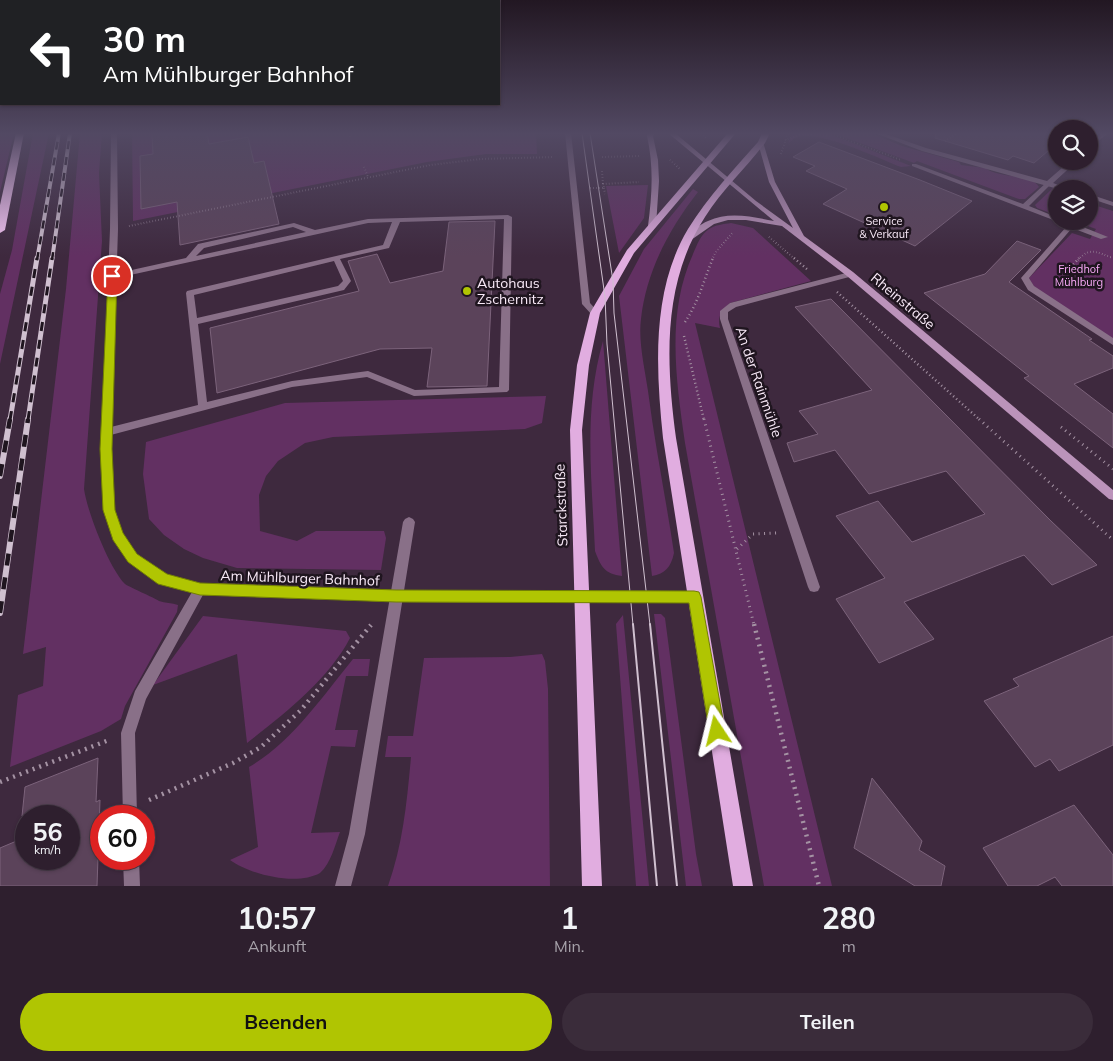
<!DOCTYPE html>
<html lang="de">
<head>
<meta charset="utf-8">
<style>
	body { margin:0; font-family:Mulish,sans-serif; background:#3a2c3a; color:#f1f3f6; height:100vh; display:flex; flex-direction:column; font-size:19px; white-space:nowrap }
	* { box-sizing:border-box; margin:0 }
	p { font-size:16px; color:#a7a2aa }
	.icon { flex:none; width:28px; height:28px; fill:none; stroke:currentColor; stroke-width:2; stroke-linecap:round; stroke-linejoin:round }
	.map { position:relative; height:886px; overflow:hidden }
	.drawer { display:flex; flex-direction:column; background:#2e1f2e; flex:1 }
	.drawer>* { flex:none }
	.hud { position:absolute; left:0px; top:0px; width:500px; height:105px; box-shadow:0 1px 4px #0004,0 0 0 1px #493d4a; background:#202124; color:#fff; overflow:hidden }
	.buttons { position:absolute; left:1048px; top:120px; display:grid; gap:10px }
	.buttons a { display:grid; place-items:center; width:50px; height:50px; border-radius:50%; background:#2e1f2e; box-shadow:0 1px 4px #0004,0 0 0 1px #493d4a; font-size:25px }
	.speed { position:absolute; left:15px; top:805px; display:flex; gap:10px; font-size:25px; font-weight:700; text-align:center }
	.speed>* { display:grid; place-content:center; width:65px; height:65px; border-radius:50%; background:#2e1f2e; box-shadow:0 1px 4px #0004,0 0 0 1px #493d4a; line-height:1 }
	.speed small { font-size:12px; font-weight:400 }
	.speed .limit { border:8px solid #d22; background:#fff; color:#111 }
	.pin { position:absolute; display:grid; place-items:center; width:42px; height:42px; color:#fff; margin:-21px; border:2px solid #fff; border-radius:50%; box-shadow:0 1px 5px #0007 }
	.me { position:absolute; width:55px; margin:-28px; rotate:350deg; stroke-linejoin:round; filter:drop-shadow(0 0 4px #0008) }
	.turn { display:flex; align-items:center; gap:18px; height:105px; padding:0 20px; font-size:22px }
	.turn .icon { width:65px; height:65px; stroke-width:2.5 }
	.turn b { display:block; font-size:35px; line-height:42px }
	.eta { display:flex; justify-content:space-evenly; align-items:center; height:85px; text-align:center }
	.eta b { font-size:30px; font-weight:700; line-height:35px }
	.button { display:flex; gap:10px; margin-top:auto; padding:10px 20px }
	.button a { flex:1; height:58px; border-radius:30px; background:#b0c502; color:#111; font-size:20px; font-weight:700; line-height:58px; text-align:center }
	.button a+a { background:#3a2c3a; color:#f1f3f6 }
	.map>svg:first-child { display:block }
	.green { fill:#623062 }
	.building { fill:#5b435a; stroke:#7c637b }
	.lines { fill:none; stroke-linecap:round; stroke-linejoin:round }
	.path-far3 { stroke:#a492a3; stroke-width:2; stroke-dasharray:0.5 2.5; stroke-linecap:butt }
	.path-far2 { stroke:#a492a3; stroke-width:2.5; stroke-dasharray:1 3; stroke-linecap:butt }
	.path-far1 { stroke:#a492a3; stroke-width:3; stroke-dasharray:1 4.5; stroke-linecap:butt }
	.path { stroke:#a492a3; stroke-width:4.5; stroke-dasharray:2 5; stroke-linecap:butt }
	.lane { fill:#897088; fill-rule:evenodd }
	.street { fill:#897088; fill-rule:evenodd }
	.secondary { fill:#bb93ba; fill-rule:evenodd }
	.primary { fill:#e1ade0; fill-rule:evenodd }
	.highway { fill:#fdcbfb; fill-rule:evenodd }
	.tram-far1 { stroke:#d0c0d0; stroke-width:1 }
	.tram { stroke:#d0c0d0; stroke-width:2 }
	.rail-far2-casing { stroke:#d0c0d0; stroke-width:4 }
	.rail-far1-casing { stroke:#d0c0d0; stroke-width:5 }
	.rail-casing { stroke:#d0c0d0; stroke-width:6 }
	.rail-far2 { stroke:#1f151f; stroke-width:2.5; stroke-dasharray:8; stroke-linecap:butt }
	.rail-far1 { stroke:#1f151f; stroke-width:3; stroke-dasharray:9; stroke-linecap:butt }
	.rail { stroke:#1f151f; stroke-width:4.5; stroke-dasharray:12; stroke-linecap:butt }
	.route { fill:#b0c502; stroke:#728001 }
	.poi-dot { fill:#b0c502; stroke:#1f151f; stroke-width:2 }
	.labels { text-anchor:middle; stroke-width:5; stroke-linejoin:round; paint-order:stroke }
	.far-poi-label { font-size:11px; fill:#f9eaf8; stroke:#1f151f }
	.far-park-label { font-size:11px; fill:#f9aaf8; stroke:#1f151f }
	.poi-label { font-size:14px; fill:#f9eaf8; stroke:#1f151f; text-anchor:start }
	.street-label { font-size:14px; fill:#f9eaf8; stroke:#1f151f }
</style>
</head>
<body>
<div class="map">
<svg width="1113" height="886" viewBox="0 0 1113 886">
	<rect width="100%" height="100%" fill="#3e293e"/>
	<path class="green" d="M 0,133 L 14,133 L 0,192 Z
		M 33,133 L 49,133 L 0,364 L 0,294 L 12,250 Z
		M 80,133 L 102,133 L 99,173 L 102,241 L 84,489 C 87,511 109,568 125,584 C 127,586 155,598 159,601 C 165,603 172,603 178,605 L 177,612 L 125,706 L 121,719 L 101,731 L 10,767 L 18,695 L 43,686 L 46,647 L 23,654 L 66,289 Z
		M 132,133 L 536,133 L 537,154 L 486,154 L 427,162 L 133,221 Z
		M 792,133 L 827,133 L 911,166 L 901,167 C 878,158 820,130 798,137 C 794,138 791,141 788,144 Z
		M 833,133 L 871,133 L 902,146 L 959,162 L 961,165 L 986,168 C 995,178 1033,174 1039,187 L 1025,199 L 1019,199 L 917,161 L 914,163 Z
		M 648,185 L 644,218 L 619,253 L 606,186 Z
		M 1053,188 L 1056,189 L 1056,215 L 1037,208 L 1035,205 Z
		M 693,189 L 698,192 C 669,229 646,272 641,319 C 638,341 645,370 648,391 C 655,446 666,499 674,553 C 671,567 665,574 652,576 L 619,296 L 644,249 Z
		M 1089,200 L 1091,204 L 1113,211 L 1113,339 L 1035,288 L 1029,278 L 1072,233 L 1090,239 L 1096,229 L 1074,221 L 1089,221 Z
		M 731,223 L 753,228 L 811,281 L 730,303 C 722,311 717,316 720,328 L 695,323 L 832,886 L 764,886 L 685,443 C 676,380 666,314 693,254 C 697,245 700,235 709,229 C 715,225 724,224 731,223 Z
		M 603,341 L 622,576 C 605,574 601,567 595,551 C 592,481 583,410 603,341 Z
		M 546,396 L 542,423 L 525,429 L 333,437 L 305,443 L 278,461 L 266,476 L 259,495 L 260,531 L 297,541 L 316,531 L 384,531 L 386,538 L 381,570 L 237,568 L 203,558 L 184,549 L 164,535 L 149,519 L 143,474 L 146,442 L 285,403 Z
		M 654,614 L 661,614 L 665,618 L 696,854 L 702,886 L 686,886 Z
		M 623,615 L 649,886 L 636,886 L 616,624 Z
		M 203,616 L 346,631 L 350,638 C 329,679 283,715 247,743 L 237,654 L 153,685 Z
		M 542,654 L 545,661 L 548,689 L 550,886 L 388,886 C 403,844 407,801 411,757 L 385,757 L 388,736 L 413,736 L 424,658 L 510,657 Z
		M 353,659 L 370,659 L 368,676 L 346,676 L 335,730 L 358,730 L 355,747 L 331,746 L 311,833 L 340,832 C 335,845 331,863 320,873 C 297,886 251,875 230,860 L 258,847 L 249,767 C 292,742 322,697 353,659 Z"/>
	<path class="building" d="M 152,133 L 207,133 L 209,144 L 248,137 L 254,163 L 264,161 L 279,224 L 180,245 L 177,202 L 141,209 L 140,156 L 153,154 Z
		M 936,133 L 1056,133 L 1056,144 L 1034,163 L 1013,156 L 1008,160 L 935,138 Z
		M 819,142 L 920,180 L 972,201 L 915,246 L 823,204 L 847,189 L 806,171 L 815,166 L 793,157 Z
		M 495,221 L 487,386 L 427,387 L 432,348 L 380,349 L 217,393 L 210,328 L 359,291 L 348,261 L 377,254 L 390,283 L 443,271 L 449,222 Z
		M 1017,241 L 1041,250 L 1009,282 L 1092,339 L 1089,340 L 1113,356 L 1113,368 L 1074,384 L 1113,414 L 1113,448 L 1024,378 L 1029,376 L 924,293 L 985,274 Z
		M 831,299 L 1050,520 L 1097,565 L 1052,585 L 1024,555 L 904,602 L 934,639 L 879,663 L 836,599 L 885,578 L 836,516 L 878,501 L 912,542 L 985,514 L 946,471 L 869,494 L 835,450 L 794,462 L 787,443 L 818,434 L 799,411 L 872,390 L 795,307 Z
		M 1113,636 L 1113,745 L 1059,771 L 1050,759 L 1035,767 L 984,701 L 1019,686 L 1013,679 Z
		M 98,758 L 96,802 L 100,800 L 97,886 L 0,886 L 0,848 L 26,837 L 26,859 L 69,859 L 69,816 L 22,816 L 25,787 Z
		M 872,778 L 922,841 L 919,850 L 945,866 L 941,886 L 915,886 L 854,848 Z
		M 1074,805 L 1113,855 L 1113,886 L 1062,886 L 1055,877 L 1037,886 L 1008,886 L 983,848 Z"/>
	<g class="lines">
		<path class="path-far3" d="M 350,133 L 350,137
			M 701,133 L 707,139
			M 829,133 L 901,160
			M 785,140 L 802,134 L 832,136
			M 945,141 L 957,133
			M 781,154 L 788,133
			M 602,157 L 639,156
			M 670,160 L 681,170
			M 364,167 L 368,177
			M 602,171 L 603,184
			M 590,188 L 604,188 L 603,184 L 639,182
			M 604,188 L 605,194
			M 129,226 L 430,165 L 481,159 L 554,157
			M 769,237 L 796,260
			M 712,260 L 715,253 L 733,232
			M 1078,260 C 1090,246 1098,253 1113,258"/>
		<path class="path-far2" d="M 794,258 L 808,270
			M 1061,287 L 1059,282 L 1079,258
			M 837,292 L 980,420
			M 685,322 C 698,303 704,280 713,258
			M 684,336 L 704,420"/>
		<path class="path-far1" d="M 704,419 L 754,625
			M 979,419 L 1113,540
			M 1061,427 L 1113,469
			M 737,549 L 753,534 L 777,533"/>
		<path class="path" d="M 754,624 L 819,886
			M 0,782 L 109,740
			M 149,800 L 233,763 L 261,747 L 301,710 L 371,625"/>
		<path class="lane" d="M 565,133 L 571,133 L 590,303 L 599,313 L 595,316 L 592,315 L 582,304 Z
			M 912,164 L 916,164 L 1023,204 L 1047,182 L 1051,182 L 1051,184 L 1029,206 L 1056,217 L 1056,221 L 912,166 Z
			M 508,215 L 512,217 L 509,390 L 507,392 L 414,396 L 367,377 L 292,387 L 107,436 L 102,432 L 107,428 L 198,405 L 186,293 L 187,291 L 383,245 L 392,222 L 368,223 L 112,279 L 109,279 L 109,275 L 186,258 L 198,244 L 294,223 L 315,230 L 368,219 ZM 504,219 L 499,387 L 415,390 L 368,371 L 292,381 L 207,402 L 198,324 L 344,290 L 351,281 L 340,259 L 389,248 L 400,222 ZM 293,227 L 306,232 L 196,256 L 204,248 ZM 334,261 L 343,281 L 338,286 L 197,318 L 194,295 Z
			M 1058,221 L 1068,221 L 1108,237 L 1101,239 L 1072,228 L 1029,278 L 1034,286 L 1113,338 L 1113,345 L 1028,290 L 1021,278 L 1067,226 Z
			M 850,272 L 853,272 L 853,276 L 736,307 L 728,312 L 728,319 L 820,587 L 818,591 L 814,592 L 810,591 L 808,587 L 720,319 L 720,311 L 730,303 Z
			M 409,517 L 413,519 L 415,522 L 365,834 L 351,886 L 335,886 L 349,834 L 403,522 L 405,519 Z
			M 200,583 L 204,585 L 206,589 L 204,593 L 146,699 L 135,733 L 137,816 L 123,816 L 121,733 L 135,691 L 196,585 Z
			M 123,859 L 139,859 L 140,886 L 124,886 Z"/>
		<path class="street" d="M 111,133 L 117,133 L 118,229 L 111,449 L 114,510 L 123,534 L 137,554 L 166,574 L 200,583 L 396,590 L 695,591 L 699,593 L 701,597 L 699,601 L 695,603 L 396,602 L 200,595 L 159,583 L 129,562 L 114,539 L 104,510 L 101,449 L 110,229 Z
			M 875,133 L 883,133 L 926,148 L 1047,181 L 1070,161 L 1077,161 L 1053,183 L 1069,189 L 1058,189 L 922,151 Z
			M 1102,133 L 1108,133 L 1089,149 L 1089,144 Z
			M 1089,194 L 1113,202 L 1113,206 L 1089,198 Z"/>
		<path class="secondary" d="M 648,133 L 654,133 L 653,136 L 658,160 L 659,181 L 656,226 L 652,228 L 648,226 C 652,195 654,167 647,136 Z
			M 668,133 L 675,133 L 756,201 L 793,228 L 769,182 L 758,143 L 763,142 L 775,182 L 804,236 L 853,272 L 1113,490 L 1113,500 L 1109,499 L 847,276 L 782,226 L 746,220 L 728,220 L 714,224 L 691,240 L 685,240 L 685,236 C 693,231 700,224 708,221 C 729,211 753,217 774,221 Z"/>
		<path class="primary" d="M 728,133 L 736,133 L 634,253 L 600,313 L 589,365 L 582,430 L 602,886 L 582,886 L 570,430 L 577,365 L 590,313 L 627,250 Z
			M 762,133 L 770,133 L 765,143 C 746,168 722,190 705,217 C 662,283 666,363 676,438 L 753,886 L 733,886 L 663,438 C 656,369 651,291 688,229 C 708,197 733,170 758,142 Z"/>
		<path class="highway" d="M 16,133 L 24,133 L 5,230 L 0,233 L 0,205 Z"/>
		<path class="tram-far1" d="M 582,133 L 605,297 L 607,344 L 633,625
			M 590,133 L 613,281 L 614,313 L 650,625"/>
		<path class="tram" d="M 633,624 L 657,886
			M 650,624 L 677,886"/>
		<g class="rail-far2-casing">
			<path id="rail-far2" d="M 37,260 L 59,133
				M 52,260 L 70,133"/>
		</g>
		<g class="rail-far1-casing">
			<path id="rail-far1" d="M 10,420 L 37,258
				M 28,420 L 52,258"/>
		</g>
		<g class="rail-casing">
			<path id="rail" d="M 0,476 L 10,419
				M 0,613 L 28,419"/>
		</g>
		<use href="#rail-far2" class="rail-far2"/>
		<use href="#rail-far1" class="rail-far1"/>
		<use href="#rail" class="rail"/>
	</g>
	<linearGradient id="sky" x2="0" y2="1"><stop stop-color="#221722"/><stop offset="0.52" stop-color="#524963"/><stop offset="1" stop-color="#524963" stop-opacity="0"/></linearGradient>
	<rect width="1113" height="257" fill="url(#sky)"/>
	<path class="route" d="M 112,274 L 117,276 L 112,449 L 115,510 L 123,533 L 137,554 L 167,574 L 200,583 L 396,590 L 694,591 L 699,592 L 701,597 L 725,731 L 723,737 L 717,739 L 712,737 L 709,731 L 689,603 L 396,602 L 200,595 L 158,584 L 128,562 L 113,540 L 103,510 L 100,449 L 108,276 Z"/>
	<g class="poi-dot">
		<circle cx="884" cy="207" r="5"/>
		<circle cx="467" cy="291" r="5"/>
	</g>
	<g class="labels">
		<g class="far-poi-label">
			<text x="884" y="225">Service<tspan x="884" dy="13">&amp; Verkauf</tspan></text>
		</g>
		<g class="far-park-label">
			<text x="1079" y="273">Friedhof<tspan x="1079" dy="13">Mühlburg</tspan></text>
		</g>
		<g class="poi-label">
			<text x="477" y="288">Autohaus<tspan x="477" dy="16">Zschernitz</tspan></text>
		</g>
		<g class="street-label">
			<text transform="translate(903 301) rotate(40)" y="5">Rheinstraße</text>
			<text transform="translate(759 382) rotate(71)" y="5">An der Rainmühle</text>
			<text transform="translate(561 505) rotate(-92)" y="5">Starckstraße</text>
			<text transform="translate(300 578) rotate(2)" y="5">Am Mühlburger Bahnhof</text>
		</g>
	</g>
</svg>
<div class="buttons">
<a><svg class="icon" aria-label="search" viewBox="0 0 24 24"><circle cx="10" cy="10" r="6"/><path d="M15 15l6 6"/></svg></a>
<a><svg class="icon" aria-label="layers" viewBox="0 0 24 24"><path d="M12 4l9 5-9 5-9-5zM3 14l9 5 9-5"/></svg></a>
</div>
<div class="speed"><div>56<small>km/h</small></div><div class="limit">60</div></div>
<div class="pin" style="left:112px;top:276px;background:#d93025"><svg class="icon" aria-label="arrive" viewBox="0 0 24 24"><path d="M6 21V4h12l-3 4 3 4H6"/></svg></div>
<svg class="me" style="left:717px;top:731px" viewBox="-20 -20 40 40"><path d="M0-17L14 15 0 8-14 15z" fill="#b0c502" stroke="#fff" stroke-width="4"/></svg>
<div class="hud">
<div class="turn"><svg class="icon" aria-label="left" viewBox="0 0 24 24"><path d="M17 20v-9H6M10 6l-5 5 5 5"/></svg><div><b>30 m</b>Am Mühlburger Bahnhof</div></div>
</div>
</div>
<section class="drawer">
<div class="eta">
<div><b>10:57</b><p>Ankunft</p></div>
<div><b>1</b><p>Min.</p></div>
<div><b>280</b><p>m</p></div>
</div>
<div class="button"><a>Beenden</a><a>Teilen</a></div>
</section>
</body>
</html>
